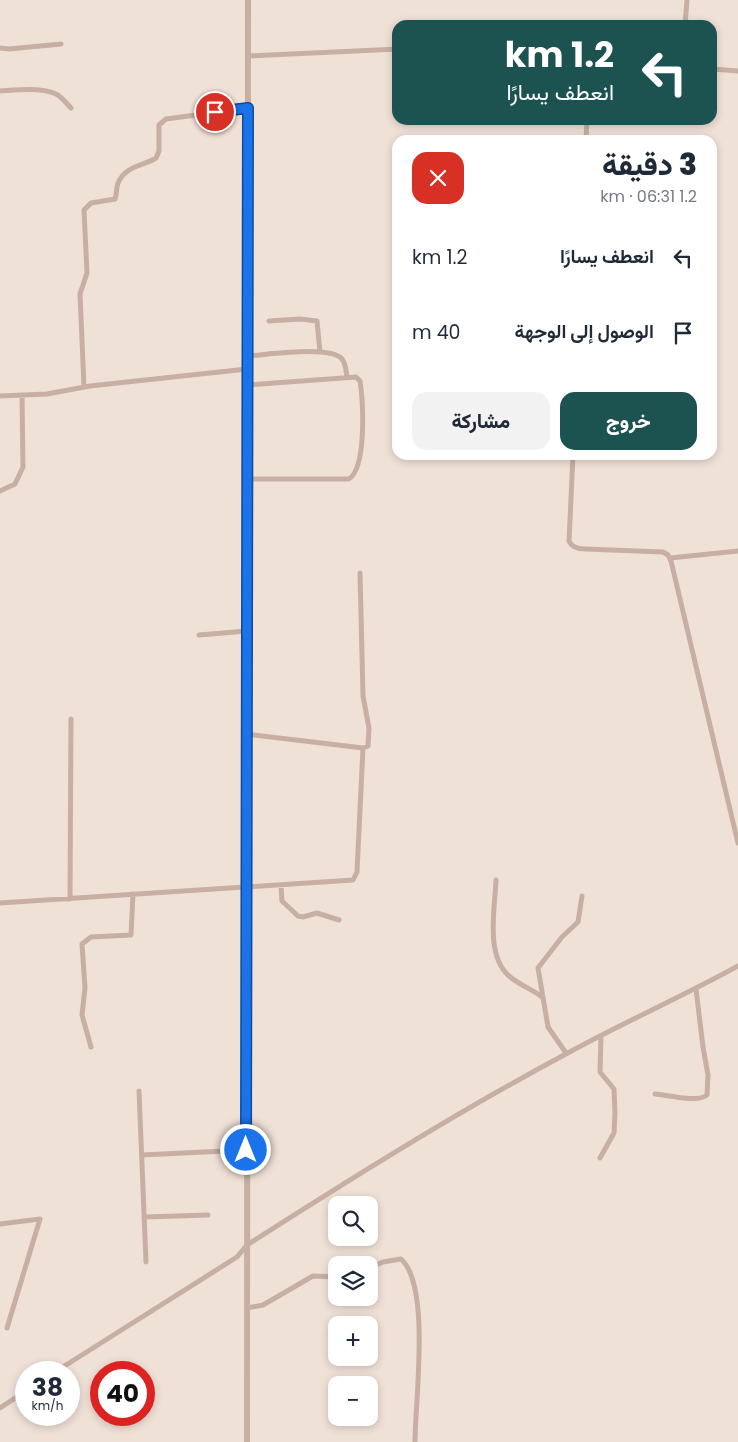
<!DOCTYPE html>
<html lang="ar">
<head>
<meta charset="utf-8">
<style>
	body { margin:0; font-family:Poppins,Vazirmatn,sans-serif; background:#f2f2f3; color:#1f2937; direction:rtl; height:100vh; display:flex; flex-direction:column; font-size:19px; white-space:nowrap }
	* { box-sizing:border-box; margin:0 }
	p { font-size:16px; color:#747a83 }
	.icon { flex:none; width:28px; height:28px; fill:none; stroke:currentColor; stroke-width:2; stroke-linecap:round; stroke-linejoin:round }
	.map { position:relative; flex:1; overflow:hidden; direction:ltr }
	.side { position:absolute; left:392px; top:135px; width:325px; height:325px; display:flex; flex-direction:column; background:#fff; border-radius:15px; box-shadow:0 2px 8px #0003; direction:rtl }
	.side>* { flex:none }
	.top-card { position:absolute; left:392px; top:20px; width:325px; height:105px; border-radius:15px; box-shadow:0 2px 8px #0003; direction:rtl; background:#1c524f; color:#fff; overflow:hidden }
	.buttons { position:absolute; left:328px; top:1196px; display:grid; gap:10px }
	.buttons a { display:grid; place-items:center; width:50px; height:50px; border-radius:10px; background:#fff; box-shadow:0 2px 8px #0003; font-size:25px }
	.speed { position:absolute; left:15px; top:1361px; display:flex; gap:10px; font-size:25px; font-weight:700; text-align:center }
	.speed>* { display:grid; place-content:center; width:65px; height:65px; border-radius:50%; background:#fff; box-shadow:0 2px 8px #0003; line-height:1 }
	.speed small { font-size:12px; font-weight:400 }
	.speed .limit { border:8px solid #d22; background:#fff; color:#111 }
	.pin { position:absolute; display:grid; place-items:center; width:42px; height:42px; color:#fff; margin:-21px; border:2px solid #fff; border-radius:50%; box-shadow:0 1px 5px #0007 }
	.me { position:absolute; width:55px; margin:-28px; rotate:0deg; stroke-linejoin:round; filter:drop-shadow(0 0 4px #0008) }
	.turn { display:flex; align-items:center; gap:18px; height:105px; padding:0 20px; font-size:22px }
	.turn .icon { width:65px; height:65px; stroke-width:2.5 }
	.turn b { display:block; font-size:35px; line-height:42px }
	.round { display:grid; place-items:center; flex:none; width:52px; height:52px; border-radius:15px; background:#f2f2f3 }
	.overview { display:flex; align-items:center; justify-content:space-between; height:85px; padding:0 20px }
	h1 { font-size:30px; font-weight:800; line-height:38px }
	.action { display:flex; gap:10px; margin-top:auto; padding:10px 20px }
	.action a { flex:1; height:58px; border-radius:15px; background:#1c524f; color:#fff; font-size:20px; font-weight:800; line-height:58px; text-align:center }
	.action a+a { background:#f2f2f3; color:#1f2937 }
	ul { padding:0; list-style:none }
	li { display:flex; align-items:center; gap:15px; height:75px; padding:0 20px }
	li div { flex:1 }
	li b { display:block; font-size:19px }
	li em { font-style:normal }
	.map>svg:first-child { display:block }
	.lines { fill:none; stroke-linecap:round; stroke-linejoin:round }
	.minor { stroke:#c7afa4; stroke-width:5 }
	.tertiary { stroke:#c7afa4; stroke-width:6 }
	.route-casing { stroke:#114b97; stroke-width:12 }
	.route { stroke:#1a73e8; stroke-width:9 }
</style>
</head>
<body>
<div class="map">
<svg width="738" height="1442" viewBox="0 0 738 1442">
	<rect width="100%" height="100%" fill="#f0e1d7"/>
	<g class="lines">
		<path class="minor" d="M 685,25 L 687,0
			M 0,48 L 9,49 L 61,44
			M 248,56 L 398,49
			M 712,69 L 738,71
			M 0,91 C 17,90 40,87 56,94 C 62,97 67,104 71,108
			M 586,140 L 587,120
			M 269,321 L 300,319 L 317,321 L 320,352
			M 247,356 C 266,355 330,345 342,359 C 346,364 346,371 347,377
			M 247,385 L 356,377 L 360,381 C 363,401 367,467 349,479 L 248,479
			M 84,387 L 80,294 L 87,273 L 84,210 L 91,203 L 115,199 C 117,194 116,188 118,183 C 125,166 143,166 156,158 L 159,151 L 159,125 L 166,119 L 248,108
			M 0,396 L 47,394 L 90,386 L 247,369
			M 573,455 L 569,541 C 572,548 579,549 585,549 L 663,552 L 668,555 L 671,561 L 738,843
			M 0,491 L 15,484 L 23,467 L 22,395
			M 670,558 L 738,551
			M 199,635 L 247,631
			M 246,734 L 363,748 L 368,746 L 369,728 L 363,696 L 360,573
			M 496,880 C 495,908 485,955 509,976 C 519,985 532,989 542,997
			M 281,886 L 282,901 L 298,916 L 303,917 L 317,913 L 339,920
			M 70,899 L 71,719
			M 0,903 L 353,880 L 357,872 L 363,748
			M 91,1047 L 82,1015 L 85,988 L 82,944 L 91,937 L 131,935 L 133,894
			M 566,1053 L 548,1027 L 538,968 L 562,937 L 578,922 L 582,896
			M 139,1091 L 146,1262
			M 655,1094 C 668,1095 698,1103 707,1095 L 708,1075 L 703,1047 L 696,989
			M 142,1155 L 246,1150
			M 600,1158 L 614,1133 L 615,1113 L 614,1089 L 600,1072 L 601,1037
			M 145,1217 L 208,1215
			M 0,1224 L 40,1219 L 7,1328
			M 369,1268 L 383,1262 L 401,1259 C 431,1286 415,1401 415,1442
			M 247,1308 L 263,1305 L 313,1276 L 336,1277
			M 55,1372 L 237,1257 L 247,1245 C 352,1178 457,1112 566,1054 C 622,1023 682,997 738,966
			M 0,1408 L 26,1391"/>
		<path class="tertiary" d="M 247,1442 L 248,0"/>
	</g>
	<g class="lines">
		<g class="route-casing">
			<path id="route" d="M 215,112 L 248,108 L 246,1150"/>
		</g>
		<use href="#route" class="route"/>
	</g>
</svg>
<div class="buttons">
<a><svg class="icon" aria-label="search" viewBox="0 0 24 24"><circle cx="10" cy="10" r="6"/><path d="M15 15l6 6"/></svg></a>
<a><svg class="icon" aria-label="layers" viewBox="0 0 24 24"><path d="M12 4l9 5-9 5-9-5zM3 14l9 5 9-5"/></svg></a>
<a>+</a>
<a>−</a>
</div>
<div class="speed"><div>38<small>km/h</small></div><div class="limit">40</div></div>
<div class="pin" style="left:215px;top:112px;background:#d93025"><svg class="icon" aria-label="arrive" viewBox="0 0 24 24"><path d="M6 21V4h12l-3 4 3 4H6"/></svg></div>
<svg class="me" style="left:246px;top:1150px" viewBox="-20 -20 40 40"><circle r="17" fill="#1a73e8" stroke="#fff" stroke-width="3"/><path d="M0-11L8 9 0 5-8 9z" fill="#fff"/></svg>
<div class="top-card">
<div class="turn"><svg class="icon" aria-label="left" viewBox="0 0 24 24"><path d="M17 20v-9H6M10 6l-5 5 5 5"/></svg><div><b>1.2 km</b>انعطف يسارًا</div></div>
</div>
<section class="side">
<div class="overview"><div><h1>3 دقيقة</h1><p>1.2 km · 06:31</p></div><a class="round" style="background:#d93025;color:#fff"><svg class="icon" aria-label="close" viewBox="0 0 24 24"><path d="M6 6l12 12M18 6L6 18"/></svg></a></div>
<ul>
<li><svg class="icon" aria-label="left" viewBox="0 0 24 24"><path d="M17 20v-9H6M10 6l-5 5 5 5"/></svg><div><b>انعطف يسارًا</b></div><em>1.2 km</em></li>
<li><svg class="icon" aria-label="arrive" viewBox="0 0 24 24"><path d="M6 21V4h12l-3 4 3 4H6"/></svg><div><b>الوصول إلى الوجهة</b></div><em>40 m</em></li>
</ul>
<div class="action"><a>خروج</a><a>مشاركة</a></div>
</section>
</div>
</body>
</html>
